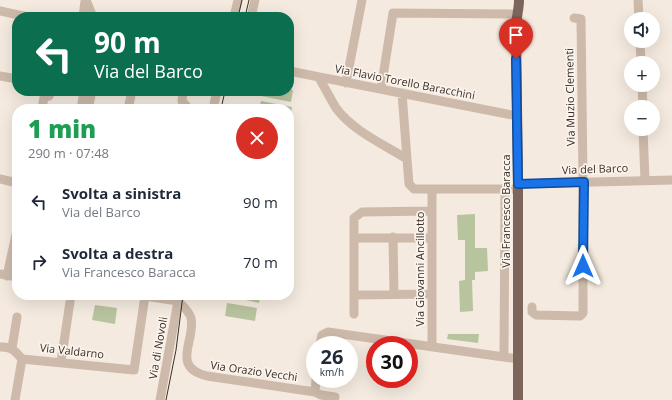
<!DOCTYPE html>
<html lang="it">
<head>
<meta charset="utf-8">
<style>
	body { margin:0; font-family:"Open Sans",sans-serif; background:#f2f2f3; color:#1f2937; height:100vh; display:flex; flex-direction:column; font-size:15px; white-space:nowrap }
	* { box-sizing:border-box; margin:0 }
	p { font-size:13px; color:#747a83 }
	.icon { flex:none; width:22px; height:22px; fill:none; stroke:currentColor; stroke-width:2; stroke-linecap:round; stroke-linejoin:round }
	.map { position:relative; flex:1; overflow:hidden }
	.drawer { position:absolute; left:12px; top:104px; width:282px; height:196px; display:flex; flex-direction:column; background:#fff; border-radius:16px; box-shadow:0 4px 16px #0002 }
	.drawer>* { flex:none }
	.banner { position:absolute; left:12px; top:12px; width:282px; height:84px; border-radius:16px; box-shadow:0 4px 16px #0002; background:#0b6e4f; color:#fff; overflow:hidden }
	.tools { position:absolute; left:624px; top:12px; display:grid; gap:8px }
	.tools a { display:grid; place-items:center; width:36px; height:36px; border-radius:50%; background:#fff; box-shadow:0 4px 16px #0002; font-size:20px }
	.speed { position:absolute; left:306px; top:336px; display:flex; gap:8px; font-size:20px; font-weight:700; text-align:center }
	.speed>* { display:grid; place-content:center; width:52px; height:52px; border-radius:50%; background:#fff; box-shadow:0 4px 16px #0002; line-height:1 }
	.speed small { font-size:10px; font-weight:400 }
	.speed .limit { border:6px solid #d22; background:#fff; color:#111 }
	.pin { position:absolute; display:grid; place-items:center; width:34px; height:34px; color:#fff; margin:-41px -17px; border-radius:50% 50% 50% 0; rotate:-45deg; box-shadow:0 0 4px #0007 }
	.pin .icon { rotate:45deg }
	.me { position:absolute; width:44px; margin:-22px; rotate:0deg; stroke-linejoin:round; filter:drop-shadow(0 0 3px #0008) }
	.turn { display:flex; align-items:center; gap:14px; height:84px; padding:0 16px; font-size:18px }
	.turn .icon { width:52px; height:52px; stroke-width:2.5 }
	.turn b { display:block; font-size:28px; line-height:34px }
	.round { display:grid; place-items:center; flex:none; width:42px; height:42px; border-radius:21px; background:#f2f2f3 }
	.head { display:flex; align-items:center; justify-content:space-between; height:68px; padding:0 16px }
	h1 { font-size:24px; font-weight:800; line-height:30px; color:#1e9e55 }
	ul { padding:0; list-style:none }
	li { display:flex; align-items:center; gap:12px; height:60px; padding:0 16px }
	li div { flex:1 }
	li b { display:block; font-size:15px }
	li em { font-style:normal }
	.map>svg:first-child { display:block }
	.green { fill:#b7c49e }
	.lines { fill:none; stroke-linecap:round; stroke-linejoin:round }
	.minor { stroke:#cdbaaa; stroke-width:9 }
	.major { stroke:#7c665b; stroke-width:10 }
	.tram { stroke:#3a2f2a; stroke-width:1 }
	.route-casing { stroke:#114b97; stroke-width:10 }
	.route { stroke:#1a73e8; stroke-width:7 }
	.labels { text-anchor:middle; stroke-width:3.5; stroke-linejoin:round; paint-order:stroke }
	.street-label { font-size:11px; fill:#3a2f2a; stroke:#fbf4ec }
</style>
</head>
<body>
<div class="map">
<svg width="672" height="400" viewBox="0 0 672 400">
	<rect width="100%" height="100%" fill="#f4eadf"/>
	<path class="green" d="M 289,89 L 293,90 L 291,102 L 261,96 L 262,91 L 281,93 L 282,91 L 289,91 Z
		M 261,101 L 292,107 L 289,122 L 289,109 L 259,109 Z
		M 475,214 L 475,248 L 487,248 L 488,271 L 475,272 L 475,280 L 472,280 L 473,311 L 460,312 L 459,281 L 465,280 L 465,240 L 458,240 L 457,215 Z
		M 227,295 L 260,295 L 259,303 L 227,296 Z
		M 227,303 L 257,308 L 255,321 L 225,316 Z
		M 95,305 L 117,308 L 115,324 L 92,320 Z
		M 448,334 L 479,334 L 478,343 L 447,339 Z"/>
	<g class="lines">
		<path class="minor" d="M 86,0 L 93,17
			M 638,0 L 639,19
			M 0,11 L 28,17
			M 83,17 L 85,1
			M 234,17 L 238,0
			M 251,17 L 255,0
			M 640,41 L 641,63
			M 289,71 L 517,116
			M 0,76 L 17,79
			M 319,78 C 325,88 330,98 336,108 C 353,131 383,144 407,159 L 409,184 L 414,189 L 518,189
			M 346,83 L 362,0
			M 642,85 L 643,107
			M 381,89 L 393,13 L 514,14
			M 183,91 L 182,101 L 189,109
			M 402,93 L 407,159
			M 42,109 L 44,97 L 49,96 L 51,91
			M 81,109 L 84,91
			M 88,109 L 92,91
			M 128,109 L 132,91
			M 213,109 L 217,91
			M 643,129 L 645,180
			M 0,179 L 17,183
			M 518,184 L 672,180
			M 432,190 L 432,347
			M 393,237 L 394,294
			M 354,238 L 432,238
			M 0,274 L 17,277
			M 7,276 L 17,230
			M 138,295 L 178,301
			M 354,295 L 432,294
			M 178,301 C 183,306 189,311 191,318 C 196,340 170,367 207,376 L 315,392 L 316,379
			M 532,307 L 532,312 L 536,315 L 580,316 L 583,313 L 583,179 L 581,19 L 574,18
			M 354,314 L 354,218 L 362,212 L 432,211
			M 320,345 L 322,335 L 328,332 L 518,359
			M 0,347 C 11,346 15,351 22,359 L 134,370 L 145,296
			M 12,348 L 17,317
			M 504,357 L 505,189
			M 61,362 L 71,295
			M 315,392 L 321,395 L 335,397 L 334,400
			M 15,400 L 22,359
			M 160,400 L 179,296"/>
		<path class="major" d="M 518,400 L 518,184 L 516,28 C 516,18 519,10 519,0"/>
		<path class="tram" d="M 238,17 L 242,0
			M 245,17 L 249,0
			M 221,109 L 225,91
			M 166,400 L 176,350 L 183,295"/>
	</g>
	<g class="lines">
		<g class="route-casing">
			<path id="route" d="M 516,59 L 518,184 L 584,182 L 583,266"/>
		</g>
		<use href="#route" class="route"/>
	</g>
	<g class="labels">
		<g class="street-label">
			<text transform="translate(405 82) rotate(11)" y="4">Via Flavio Torello Baracchini</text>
			<text transform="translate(570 97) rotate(-91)" y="4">Via Muzio Clementi</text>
			<text transform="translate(595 169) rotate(-2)" y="4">Via del Barco</text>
			<text transform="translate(506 211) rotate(-90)" y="4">Via Francesco Baracca</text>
			<text transform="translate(420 269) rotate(-90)" y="4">Via Giovanni Ancillotto</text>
			<text transform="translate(158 348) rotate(-80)" y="4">Via di Novoli</text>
			<text transform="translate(72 351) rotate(6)" y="4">Via Valdarno</text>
			<text transform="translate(254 371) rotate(8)" y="4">Via Orazio Vecchi</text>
		</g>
	</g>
</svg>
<div class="tools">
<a><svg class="icon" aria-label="sound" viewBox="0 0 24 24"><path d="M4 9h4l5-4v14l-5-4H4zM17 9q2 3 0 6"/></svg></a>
<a>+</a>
<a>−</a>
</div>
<div class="speed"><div>26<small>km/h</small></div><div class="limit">30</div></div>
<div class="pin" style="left:516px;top:59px;background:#d93025"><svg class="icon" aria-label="arrive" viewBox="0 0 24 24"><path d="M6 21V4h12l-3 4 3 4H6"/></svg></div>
<svg class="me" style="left:583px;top:266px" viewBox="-20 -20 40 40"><path d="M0-17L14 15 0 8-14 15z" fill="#1a73e8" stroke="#fff" stroke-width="4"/></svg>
<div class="banner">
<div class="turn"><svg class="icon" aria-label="left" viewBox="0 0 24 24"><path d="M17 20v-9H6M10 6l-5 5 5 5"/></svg><div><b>90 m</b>Via del Barco</div></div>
</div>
<section class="drawer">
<div class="head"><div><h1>1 min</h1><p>290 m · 07:48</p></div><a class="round" style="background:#d93025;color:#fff"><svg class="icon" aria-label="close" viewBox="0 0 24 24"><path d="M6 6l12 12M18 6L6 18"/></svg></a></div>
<ul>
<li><svg class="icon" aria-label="left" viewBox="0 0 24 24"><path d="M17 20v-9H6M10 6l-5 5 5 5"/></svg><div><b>Svolta a sinistra</b><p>Via del Barco</p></div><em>90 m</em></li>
<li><svg class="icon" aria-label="right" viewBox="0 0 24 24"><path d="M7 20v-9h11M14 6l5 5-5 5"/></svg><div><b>Svolta a destra</b><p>Via Francesco Baracca</p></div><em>70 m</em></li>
</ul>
</section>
</div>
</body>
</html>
